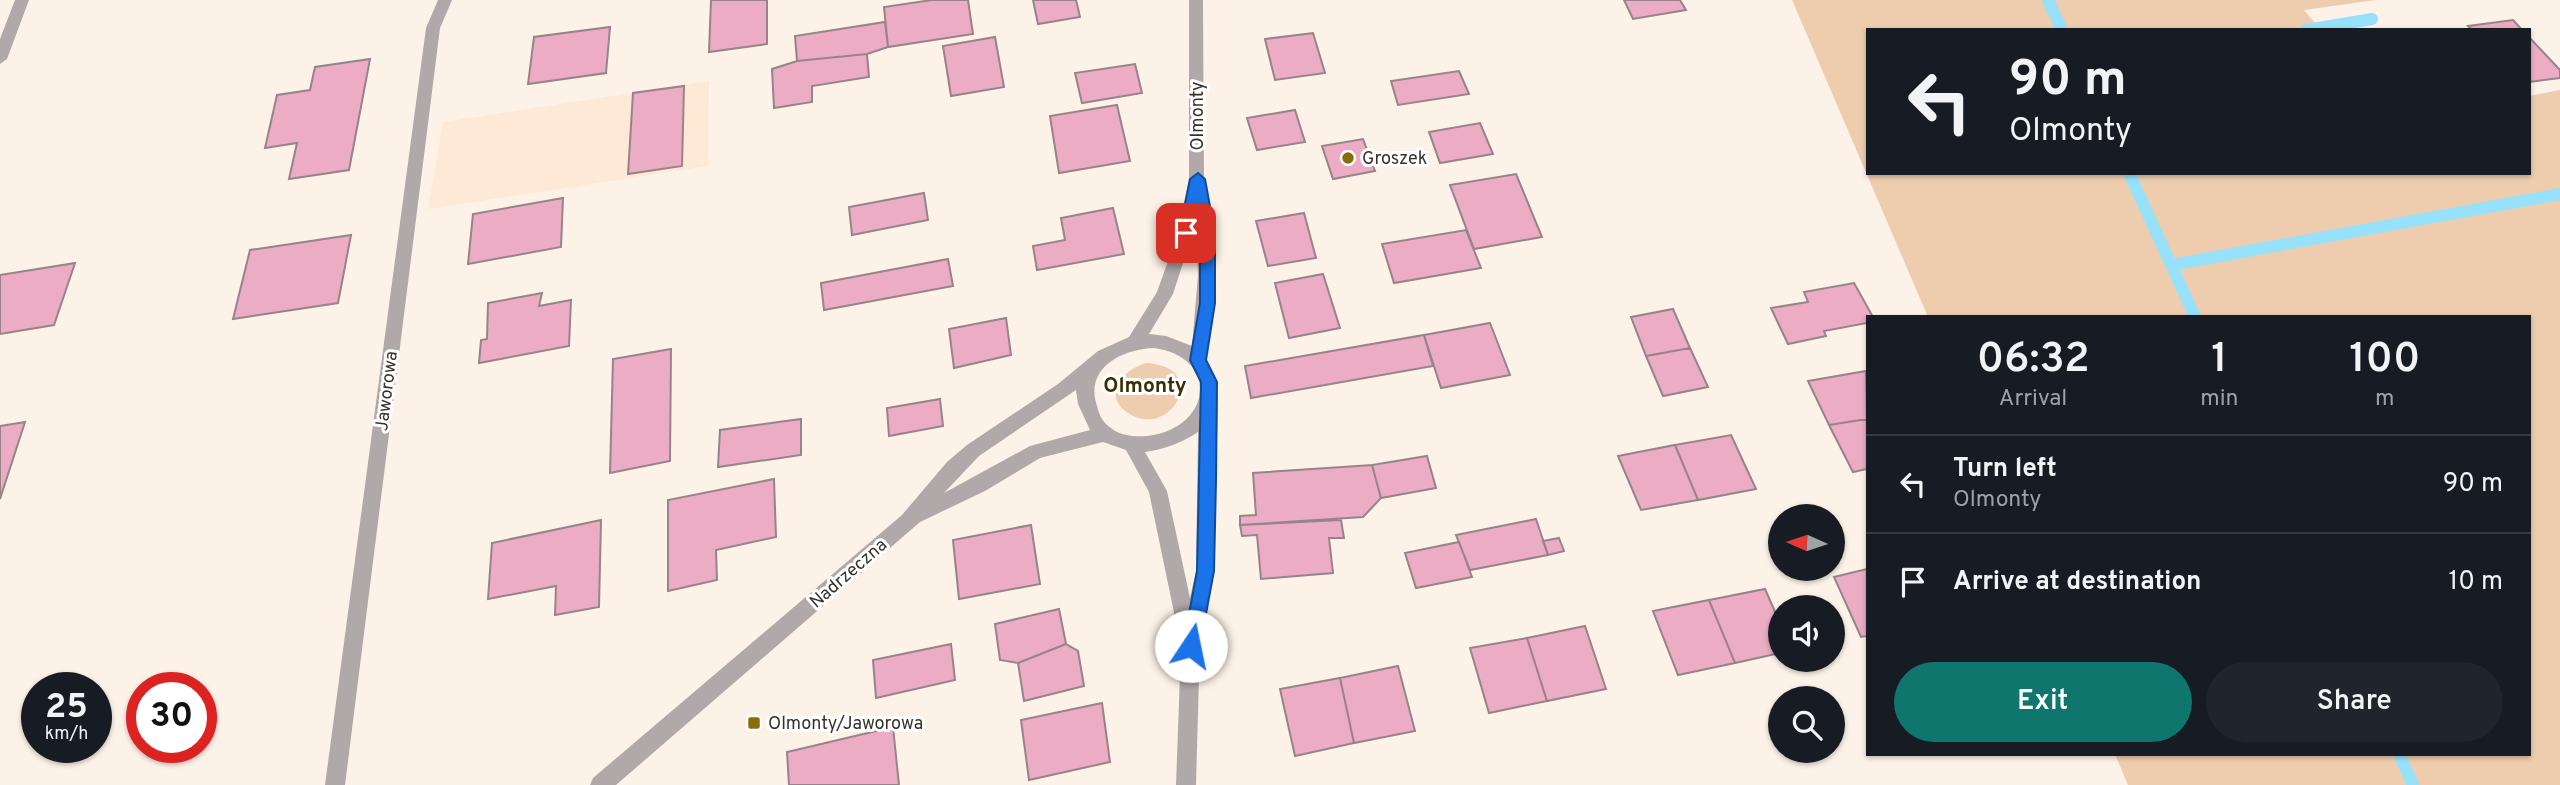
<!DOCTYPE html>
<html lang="en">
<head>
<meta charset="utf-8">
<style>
	body { margin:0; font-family:Overpass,sans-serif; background:#20242c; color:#f1f3f6; height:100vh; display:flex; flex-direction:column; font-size:26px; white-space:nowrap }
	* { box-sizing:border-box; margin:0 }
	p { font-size:23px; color:#9ea1a6 }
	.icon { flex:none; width:38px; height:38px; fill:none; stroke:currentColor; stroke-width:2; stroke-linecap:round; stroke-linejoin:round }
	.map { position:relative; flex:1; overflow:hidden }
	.drawer { position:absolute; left:1866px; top:315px; width:665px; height:441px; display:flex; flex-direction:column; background:#171b24; border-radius:0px; box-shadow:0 2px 5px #0004 }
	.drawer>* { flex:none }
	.top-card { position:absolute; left:1866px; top:28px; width:665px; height:147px; border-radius:0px; box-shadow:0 2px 5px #0004; background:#171b24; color:#f1f3f6; overflow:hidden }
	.needle { width:46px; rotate:273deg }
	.controls { position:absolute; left:1768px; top:504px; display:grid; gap:14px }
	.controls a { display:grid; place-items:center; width:77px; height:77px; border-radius:50%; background:#171b24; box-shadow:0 2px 5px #0004; font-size:35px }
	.speed { position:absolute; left:21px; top:672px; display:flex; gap:14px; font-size:35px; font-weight:700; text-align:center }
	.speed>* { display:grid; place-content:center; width:91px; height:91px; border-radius:50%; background:#171b24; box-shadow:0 2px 5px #0004; line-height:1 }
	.speed small { font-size:18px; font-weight:400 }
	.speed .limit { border:10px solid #d22; background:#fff; color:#111 }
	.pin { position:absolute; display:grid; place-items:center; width:60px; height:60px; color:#fff; margin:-30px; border-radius:14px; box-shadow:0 4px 10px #0006 }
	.me { position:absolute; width:77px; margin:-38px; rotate:11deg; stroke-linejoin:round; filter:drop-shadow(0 0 5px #0008) }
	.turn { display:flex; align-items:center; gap:24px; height:147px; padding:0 28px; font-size:32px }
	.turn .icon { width:91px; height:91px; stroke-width:2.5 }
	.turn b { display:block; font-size:49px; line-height:60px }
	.eta { display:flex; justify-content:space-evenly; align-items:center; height:119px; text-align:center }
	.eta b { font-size:42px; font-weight:600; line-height:49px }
	.cta { display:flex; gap:14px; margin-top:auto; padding:14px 28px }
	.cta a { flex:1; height:80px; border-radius:42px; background:#0f766e; color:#fff; font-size:28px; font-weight:600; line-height:80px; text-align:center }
	.cta a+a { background:#20242c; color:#f1f3f6 }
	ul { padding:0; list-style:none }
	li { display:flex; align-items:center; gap:21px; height:98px; padding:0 28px; border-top:2px solid #363941 }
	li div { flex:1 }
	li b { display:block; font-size:26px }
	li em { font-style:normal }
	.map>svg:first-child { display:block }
	.built { fill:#fde9d5 }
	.green { fill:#edcdae }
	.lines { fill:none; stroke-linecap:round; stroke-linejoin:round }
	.stream { stroke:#98e1fa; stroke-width:12 }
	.building { fill:#ecacc3; stroke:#96848a; stroke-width:2 }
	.minor { fill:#b1a8a9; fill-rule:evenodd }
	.route { fill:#1a73e8; stroke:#114b97; stroke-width:2 }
	.poi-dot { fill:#896c0b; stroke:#fff; stroke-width:2.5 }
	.labels { text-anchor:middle; stroke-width:6; stroke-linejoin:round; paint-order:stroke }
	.street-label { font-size:18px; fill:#37322d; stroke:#fff }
	.poi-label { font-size:18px; fill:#37322d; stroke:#fff; text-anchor:start }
	.quarter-label { font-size:21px; font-weight:bold; fill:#3d2f04; stroke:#fff }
</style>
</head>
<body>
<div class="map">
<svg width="2560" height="785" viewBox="0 0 2560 785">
	<rect width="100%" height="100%" fill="#fdf2e7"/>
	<path class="built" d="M 709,81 L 708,166 L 428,209 L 443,122 Z"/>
	<path class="green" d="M 1792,0 L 2376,0 L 2304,10 L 2321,30 L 1867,30 L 1867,173 L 2529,173 L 2529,96 L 2560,90 L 2560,785 L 2128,785 L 2115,754 L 2529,754 L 2529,317 L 1928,317 Z
		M 1146,363 C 1212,366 1171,441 1128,413 C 1101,395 1124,369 1146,363 Z"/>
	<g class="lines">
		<path class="stream" d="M 2048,0 L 2062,30
			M 2306,30 L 2372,19
			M 2129,173 L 2195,317
			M 2171,265 L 2560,194
			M 2399,754 L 2413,785"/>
	</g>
	<path class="building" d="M 711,0 L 767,0 L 767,44 L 709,52 Z
		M 932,0 L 968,0 L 973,34 L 888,47 L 884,7 Z
		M 1033,0 L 1076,0 L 1080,17 L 1038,24 Z
		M 1624,0 L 1680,0 L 1686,10 L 1633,19 Z
		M 2513,20 L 2522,30 L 2472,30 L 2468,26 Z
		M 885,22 L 888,47 L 867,54 L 797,61 L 795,36 Z
		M 610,27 L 606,73 L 528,84 L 534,37 Z
		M 1313,33 L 1325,73 L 1275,80 L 1265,39 Z
		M 995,37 L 1004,87 L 951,96 L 943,46 Z
		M 2529,37 L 2560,70 L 2560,78 L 2529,82 Z
		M 867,54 L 869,77 L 812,86 L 812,102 L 774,108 L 772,69 L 797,61 Z
		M 370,59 L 349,170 L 289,179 L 297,143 L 265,148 L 277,95 L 310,90 L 315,67 Z
		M 1135,64 L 1142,93 L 1082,103 L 1075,73 Z
		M 1459,71 L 1469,94 L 1398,105 L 1391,81 Z
		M 684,86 L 682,166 L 628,174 L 633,93 Z
		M 1117,105 L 1130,161 L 1059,173 L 1050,116 Z
		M 1295,110 L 1305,142 L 1257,150 L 1247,118 Z
		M 1480,123 L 1493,154 L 1440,163 L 1429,132 Z
		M 1363,139 L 1375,171 L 1333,179 L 1322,146 Z
		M 1516,174 L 1542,237 L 1474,249 L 1450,185 Z
		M 924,193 L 928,220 L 852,235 L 849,207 Z
		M 563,198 L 561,247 L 468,264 L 473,214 Z
		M 1113,208 L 1124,254 L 1037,270 L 1033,246 L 1065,240 L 1061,218 Z
		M 1304,213 L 1316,258 L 1268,266 L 1256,221 Z
		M 1466,230 L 1481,268 L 1394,283 L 1382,244 Z
		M 351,235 L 338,303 L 233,319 L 250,250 Z
		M 948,259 L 953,286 L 824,310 L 821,283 Z
		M 75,263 L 54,325 L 0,334 L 0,275 Z
		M 1323,274 L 1340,328 L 1289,338 L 1275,283 Z
		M 1854,283 L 1873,317 L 1867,317 L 1867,323 L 1824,331 L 1826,336 L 1788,344 L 1771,308 L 1808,302 L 1804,292 Z
		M 542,293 L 539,306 L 571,300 L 569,346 L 479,363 L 481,340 L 487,339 L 488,303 Z
		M 1673,309 L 1690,348 L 1646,356 L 1631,317 Z
		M 1006,318 L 1011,355 L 954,368 L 949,329 Z
		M 1490,323 L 1510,375 L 1441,388 L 1424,335 Z
		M 1424,335 L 1433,366 L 1251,398 L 1245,366 Z
		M 1690,348 L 1708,387 L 1663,396 L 1646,356 Z
		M 671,349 L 670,461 L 610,473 L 613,359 Z
		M 1866,371 L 1867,419 L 1829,425 L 1808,381 Z
		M 940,399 L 943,426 L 889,436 L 887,408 Z
		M 801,419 L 801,455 L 718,467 L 720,430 Z
		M 1867,419 L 1867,469 L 1853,472 L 1829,425 Z
		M 25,422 L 0,499 L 0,426 Z
		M 1731,435 L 1756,489 L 1698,500 L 1675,445 Z
		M 1675,445 L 1698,500 L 1641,510 L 1618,456 Z
		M 1427,456 L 1436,488 L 1381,498 L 1372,465 Z
		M 1372,465 L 1381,498 L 1363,517 L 1240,525 L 1240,516 L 1256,515 L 1253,473 Z
		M 774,479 L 776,537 L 716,550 L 717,580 L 668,591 L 668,500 Z
		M 1536,519 L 1548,555 L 1470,570 L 1456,535 Z
		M 601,520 L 599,607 L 555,615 L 556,586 L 488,599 L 492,543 Z
		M 1341,520 L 1344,538 L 1329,538 L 1333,573 L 1261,579 L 1257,535 L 1242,536 L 1240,525 Z
		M 1031,525 L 1040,584 L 959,599 L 953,540 Z
		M 1559,538 L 1564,551 L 1548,555 L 1543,541 Z
		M 1459,542 L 1472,577 L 1416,588 L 1405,553 Z
		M 1867,569 L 1867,636 L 1861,637 L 1834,577 Z
		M 1765,589 L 1780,623 L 1780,653 L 1735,663 L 1709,600 Z
		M 1709,600 L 1735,663 L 1678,675 L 1653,611 Z
		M 1059,609 L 1066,644 L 1018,663 L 1000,660 L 995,624 Z
		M 1585,626 L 1606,689 L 1547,701 L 1527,638 Z
		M 1527,638 L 1547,701 L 1489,713 L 1470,648 Z
		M 951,644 L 955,680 L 876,698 L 873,660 Z
		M 1066,644 L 1078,651 L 1084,686 L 1024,701 L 1018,663 Z
		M 1398,666 L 1415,731 L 1354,743 L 1340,678 Z
		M 1340,678 L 1354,743 L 1295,756 L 1280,689 Z
		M 1102,703 L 1110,762 L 1029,780 L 1021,720 Z
		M 893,727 L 899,785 L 789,785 L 787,752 Z"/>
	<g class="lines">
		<path class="minor" d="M 15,0 L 29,0 L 7,59 L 0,64 L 0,39 Z
			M 438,0 L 452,0 L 440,28 L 345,785 L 325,785 L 426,28 Z
			M 1189,0 L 1203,0 L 1204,185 L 1211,213 L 1215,255 L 1214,295 L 1206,361 L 1215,378 L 1218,394 L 1214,571 L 1200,642 L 1196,785 L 1176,785 L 1181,646 L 1149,492 L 1126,450 L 1103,442 L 1040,458 L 985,491 L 920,522 L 616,785 L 590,785 L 593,778 L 902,515 L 947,462 L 967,445 L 1058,384 L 1098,351 L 1129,337 L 1157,292 L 1178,233 L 1189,179 ZM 1196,223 L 1198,275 L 1192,346 L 1166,336 L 1149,334 L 1173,294 ZM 1154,348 C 1220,357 1213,428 1147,436 C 1136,437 1120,436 1111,428 C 1103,423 1099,415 1097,406 C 1084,368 1122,349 1154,348 ZM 1076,390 L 1078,404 L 1090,430 L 1030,446 L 944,493 L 979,456 ZM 1198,432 L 1196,571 L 1190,598 L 1167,491 L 1145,452 C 1165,449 1182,443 1198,432 Z"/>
	</g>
	<path class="route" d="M 1198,173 L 1205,179 L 1215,234 L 1215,303 L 1206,360 L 1217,382 L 1216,480 L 1214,571 L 1200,646 L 1198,652 L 1191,654 L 1185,652 L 1183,646 L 1197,571 L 1201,382 L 1190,360 L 1200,303 L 1200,234 L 1197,216 L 1191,237 L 1186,238 L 1179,233 L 1190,179 Z"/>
	<g class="poi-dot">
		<circle cx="1348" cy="158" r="7"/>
		<rect x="747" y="716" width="14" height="14" rx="3.5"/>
	</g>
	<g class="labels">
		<g class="street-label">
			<text transform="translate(1197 116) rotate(-90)" y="6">Olmonty</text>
			<text transform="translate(386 391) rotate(-83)" y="6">Jaworowa</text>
			<text transform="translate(848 573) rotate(-41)" y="6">Nadrzeczna</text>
		</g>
		<g class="poi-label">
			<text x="1362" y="164">Groszek</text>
			<text x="768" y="729">Olmonty/Jaworowa</text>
		</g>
		<g class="quarter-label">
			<text x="1145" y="392">Olmonty</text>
		</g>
	</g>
</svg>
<div class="controls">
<a><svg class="needle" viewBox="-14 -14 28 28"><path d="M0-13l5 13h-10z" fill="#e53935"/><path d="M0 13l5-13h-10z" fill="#9ea1a6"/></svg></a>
<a><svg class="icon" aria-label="sound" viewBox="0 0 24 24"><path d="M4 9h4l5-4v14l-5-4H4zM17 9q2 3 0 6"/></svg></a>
<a><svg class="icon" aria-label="search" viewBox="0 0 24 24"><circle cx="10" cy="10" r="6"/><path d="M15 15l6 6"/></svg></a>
</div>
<div class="speed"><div>25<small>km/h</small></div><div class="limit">30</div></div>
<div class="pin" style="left:1186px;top:233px;background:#d93025"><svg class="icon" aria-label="arrive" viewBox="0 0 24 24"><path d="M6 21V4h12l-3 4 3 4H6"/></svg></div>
<svg class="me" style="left:1191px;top:646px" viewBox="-20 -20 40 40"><circle r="19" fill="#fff"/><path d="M0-13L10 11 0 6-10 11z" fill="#1a73e8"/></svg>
<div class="top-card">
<div class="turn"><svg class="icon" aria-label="left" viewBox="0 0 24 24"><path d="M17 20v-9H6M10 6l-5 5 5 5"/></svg><div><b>90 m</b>Olmonty</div></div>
</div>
<section class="drawer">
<div class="eta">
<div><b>06:32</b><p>Arrival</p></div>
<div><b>1</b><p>min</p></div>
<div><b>100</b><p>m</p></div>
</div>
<ul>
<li><svg class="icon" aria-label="left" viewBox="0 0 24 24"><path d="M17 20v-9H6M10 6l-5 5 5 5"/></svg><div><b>Turn left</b><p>Olmonty</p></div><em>90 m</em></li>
<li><svg class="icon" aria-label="arrive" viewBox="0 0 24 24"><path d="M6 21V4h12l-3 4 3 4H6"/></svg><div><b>Arrive at destination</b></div><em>10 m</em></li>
</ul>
<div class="cta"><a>Exit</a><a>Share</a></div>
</section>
</div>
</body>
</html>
